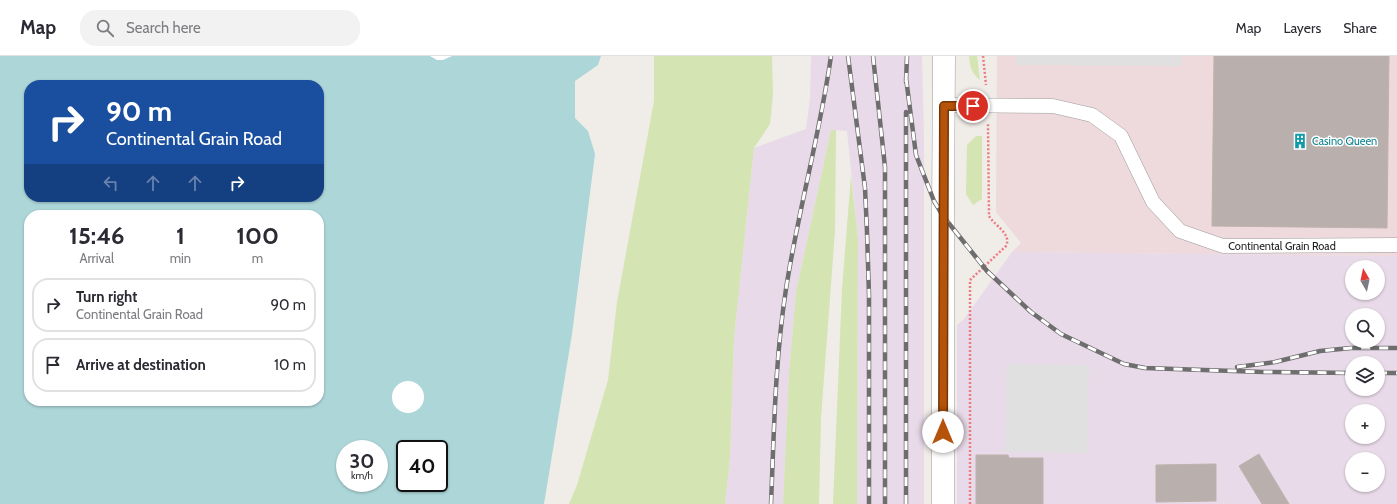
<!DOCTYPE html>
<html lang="en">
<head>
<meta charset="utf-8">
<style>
	body { margin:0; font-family:Cabin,sans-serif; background:#f2f2f3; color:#2b2b33; height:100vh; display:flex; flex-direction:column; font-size:15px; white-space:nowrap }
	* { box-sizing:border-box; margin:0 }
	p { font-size:13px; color:#7c7c81 }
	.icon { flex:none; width:22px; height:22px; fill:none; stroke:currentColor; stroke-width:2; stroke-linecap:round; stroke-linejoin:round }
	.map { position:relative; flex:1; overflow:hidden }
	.drawer { position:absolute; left:24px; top:154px; width:300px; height:196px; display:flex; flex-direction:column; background:#fff; border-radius:16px; box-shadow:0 1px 3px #0004 }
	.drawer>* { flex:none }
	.guide { position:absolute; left:24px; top:24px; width:300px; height:122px; border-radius:16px; box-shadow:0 1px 3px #0004; background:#1a4fa0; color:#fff; overflow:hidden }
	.needle { width:26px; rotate:351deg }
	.fabs { position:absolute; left:1345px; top:204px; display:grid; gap:8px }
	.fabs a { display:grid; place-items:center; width:40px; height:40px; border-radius:50%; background:#fff; box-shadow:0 1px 3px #0004; font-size:20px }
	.speed { position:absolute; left:336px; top:384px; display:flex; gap:8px; font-size:20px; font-weight:700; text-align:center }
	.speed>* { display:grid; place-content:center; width:52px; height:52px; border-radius:50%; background:#fff; box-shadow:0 1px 3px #0004; line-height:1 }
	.speed small { font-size:10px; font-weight:400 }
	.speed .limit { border:2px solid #111; border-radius:6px; background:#fff; color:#111 }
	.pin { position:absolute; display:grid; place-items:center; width:34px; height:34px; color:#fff; margin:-17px; border:2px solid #fff; border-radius:50%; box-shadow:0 1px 4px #0007 }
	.me { position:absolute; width:44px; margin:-22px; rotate:0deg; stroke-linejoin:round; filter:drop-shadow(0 0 3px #0008) }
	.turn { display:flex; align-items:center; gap:14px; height:84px; padding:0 16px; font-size:18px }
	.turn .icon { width:52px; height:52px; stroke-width:2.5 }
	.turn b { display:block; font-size:28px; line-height:34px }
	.lanes { display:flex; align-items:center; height:38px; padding:0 16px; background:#0003; justify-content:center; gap:20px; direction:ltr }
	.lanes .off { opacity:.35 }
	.eta { display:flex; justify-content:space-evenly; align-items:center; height:68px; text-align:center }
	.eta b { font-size:24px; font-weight:800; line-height:28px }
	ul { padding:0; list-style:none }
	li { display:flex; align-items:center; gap:12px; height:54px; margin:0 8px 6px; padding:0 8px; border:2px solid #e1e1e2; border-radius:16px }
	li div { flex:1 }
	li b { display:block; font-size:15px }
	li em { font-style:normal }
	header { display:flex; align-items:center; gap:24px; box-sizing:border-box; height:56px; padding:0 20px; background:#fff; border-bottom:1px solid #e1e1e2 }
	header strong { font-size:19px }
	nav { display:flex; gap:22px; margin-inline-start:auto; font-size:14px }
	.search { width:280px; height:36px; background:#f2f2f3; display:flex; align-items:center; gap:10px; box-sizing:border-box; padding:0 14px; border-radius:16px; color:#7c7c81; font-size:15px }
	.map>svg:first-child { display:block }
	.commercial { fill:#eed9dc }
	.industrial { fill:#e8dae8; fill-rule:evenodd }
	.grass { fill:#d4e4b3 }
	.parking { fill:#e0e0e0 }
	.water { fill:#add6d9; fill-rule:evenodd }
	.pier { fill:#fff }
	.building { fill:#b9b0ad; stroke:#c0b1ab }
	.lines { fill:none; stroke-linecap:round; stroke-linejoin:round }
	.service-casing { stroke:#9d9d9d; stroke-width:15 }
	.tertiary-casing { stroke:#9d9d9d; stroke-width:23 }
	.path { stroke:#ec7c84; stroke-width:2.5; stroke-dasharray:2 2; stroke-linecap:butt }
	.service { stroke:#fff; stroke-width:14 }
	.tertiary { stroke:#fff; stroke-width:22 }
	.rail-casing { stroke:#6e6e6e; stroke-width:4.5 }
	.rail { stroke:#fff; stroke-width:3; stroke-dasharray:9; stroke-linecap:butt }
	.route-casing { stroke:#753606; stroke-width:10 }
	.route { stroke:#b45309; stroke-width:7 }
	.labels { text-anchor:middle; stroke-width:3; stroke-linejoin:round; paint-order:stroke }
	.culture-label { font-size:11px; fill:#0d838f; stroke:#fff; text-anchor:start }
	.street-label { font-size:11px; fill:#202020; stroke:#fff }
</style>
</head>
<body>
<header>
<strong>Map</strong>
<div class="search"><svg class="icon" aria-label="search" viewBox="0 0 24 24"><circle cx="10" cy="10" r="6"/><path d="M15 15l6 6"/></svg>Search here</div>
<nav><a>Map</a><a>Layers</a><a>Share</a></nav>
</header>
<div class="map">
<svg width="1397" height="448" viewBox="0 0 1397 448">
	<rect width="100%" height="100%" fill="#f0ece8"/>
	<path class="commercial" d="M 997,0 L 1397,0 L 1397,200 L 1012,196 L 1021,187 L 996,156 Z"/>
	<path class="industrial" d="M 811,0 L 922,0 L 924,82 L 924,448 L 857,448 L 858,182 L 847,75 L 831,74 L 796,236 L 789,318 L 783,448 L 725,448 L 730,402 L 734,282 L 754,92 L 806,73 L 810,42 Z
		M 1012,196 L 1397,200 L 1397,448 L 957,448 L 957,269 L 964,263 ZM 1352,211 L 1378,211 L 1378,237 L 1352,237 ZM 1352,259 L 1378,259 L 1378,285 L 1352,285 ZM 1352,307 L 1378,307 L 1378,333 L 1352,333 ZM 1352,355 L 1378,355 L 1378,381 L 1352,381 ZM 1352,403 L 1378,403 L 1378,429 L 1352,429 Z"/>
	<path class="grass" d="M 654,0 L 772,0 L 773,38 L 770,68 L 754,92 L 734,282 L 730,402 L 725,448 L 569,448 L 577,429 L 608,324 L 617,246 L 654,45 Z
		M 969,0 L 977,0 L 980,24 C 971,17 970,10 969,0 Z
		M 831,74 L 836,74 L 835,175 L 821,362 L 819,448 L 783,448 L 789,318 L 796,236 Z
		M 976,80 L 982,80 L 982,143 L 973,149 L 966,138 L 967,89 Z
		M 851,119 L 858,182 L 857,448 L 833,448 L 842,233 Z"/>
	<path class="parking" d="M 1016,0 L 1182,0 L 1181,10 L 1016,9 Z
		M 1007,308 L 1089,309 L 1087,397 L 1005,396 Z"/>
	<path class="water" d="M 0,0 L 601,0 L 598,9 L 575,25 L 575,62 L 588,75 L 595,98 L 572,278 L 544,448 L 0,448 ZM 29,29 L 319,29 L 319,141 L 29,141 ZM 29,159 L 319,159 L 319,345 L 29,345 ZM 345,393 L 379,393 L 379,427 L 345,427 ZM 405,393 L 439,393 L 439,427 L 405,427 Z"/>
	<path class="pier" d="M 430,0 L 452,0 L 443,4 L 437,4 Z
		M392 341a16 16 0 1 1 32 0a16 16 0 1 1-32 0Z"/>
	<path class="building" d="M 1214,0 L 1389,0 L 1387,172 L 1212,170 Z
		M 1259,398 L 1289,448 L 1262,448 L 1239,410 Z
		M 976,399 L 1008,399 L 1009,402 L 1043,402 L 1043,448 L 976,448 Z
		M 1216,408 L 1216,445 L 1156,446 L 1156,409 Z"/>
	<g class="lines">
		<g class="service-casing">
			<path id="service" d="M 944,49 L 1053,50 L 1092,59 L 1121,80 L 1153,146 L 1180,175 L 1223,190 L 1397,189"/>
		</g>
		<g class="tertiary-casing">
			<path id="tertiary" d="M 943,448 L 943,160 L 944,0"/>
		</g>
		<path class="path" d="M 983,0 L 986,29
			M 970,448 L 970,224 L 1006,190 C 1012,178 994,169 989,160 L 988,68"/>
		<use href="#service" class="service"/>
		<use href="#tertiary" class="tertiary"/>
		<g class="rail-casing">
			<path id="rail" d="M 848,0 L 865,132 L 867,176 L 869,239 L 869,448
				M 873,0 L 885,111 L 885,448
				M 906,22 L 916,99 L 934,145 L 943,160 L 987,215 L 1031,256 L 1061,278 L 1124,308 L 1145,312 L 1263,316 L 1352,317
				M 906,26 L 907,0
				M 1237,311 L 1275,306 L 1320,295 L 1351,292 L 1397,292
				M 1378,317 L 1397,317
				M 771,448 C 774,376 775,304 786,233 C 798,155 820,78 831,0
				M 906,448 L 906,56"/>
		</g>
		<use href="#rail" class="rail"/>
	</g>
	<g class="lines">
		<g class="route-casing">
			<path id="route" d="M 943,376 L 944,50 L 973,50"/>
		</g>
		<use href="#route" class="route"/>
	</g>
	<defs>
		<g id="building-bare" transform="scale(1.2)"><path d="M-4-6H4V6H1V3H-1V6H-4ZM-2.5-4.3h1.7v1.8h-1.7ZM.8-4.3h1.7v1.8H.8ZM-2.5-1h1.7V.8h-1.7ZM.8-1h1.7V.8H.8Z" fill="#0f9aa8" stroke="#fff" stroke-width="2.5" paint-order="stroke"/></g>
	</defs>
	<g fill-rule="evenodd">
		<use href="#building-bare" x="1300" y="85"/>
	</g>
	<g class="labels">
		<g class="culture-label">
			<text x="1312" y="89">Casino Queen</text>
		</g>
		<g class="street-label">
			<text x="1282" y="194">Continental Grain Road</text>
		</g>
	</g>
</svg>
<div class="fabs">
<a><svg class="needle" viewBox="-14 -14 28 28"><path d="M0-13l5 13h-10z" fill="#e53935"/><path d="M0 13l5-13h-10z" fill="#7c7c81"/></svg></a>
<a><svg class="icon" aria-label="search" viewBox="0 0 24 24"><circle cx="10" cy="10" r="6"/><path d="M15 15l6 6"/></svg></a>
<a><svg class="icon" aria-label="layers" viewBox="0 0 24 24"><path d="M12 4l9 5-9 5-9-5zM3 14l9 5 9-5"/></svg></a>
<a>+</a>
<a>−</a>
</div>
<div class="speed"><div>30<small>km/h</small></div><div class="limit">40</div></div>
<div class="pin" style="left:973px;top:50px;background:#d93025"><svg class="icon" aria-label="arrive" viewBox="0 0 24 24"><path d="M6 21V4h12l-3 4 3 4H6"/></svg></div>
<svg class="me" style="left:943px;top:376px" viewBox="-20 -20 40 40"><circle r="19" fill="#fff"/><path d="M0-13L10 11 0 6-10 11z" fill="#b45309"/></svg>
<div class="guide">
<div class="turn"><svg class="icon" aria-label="right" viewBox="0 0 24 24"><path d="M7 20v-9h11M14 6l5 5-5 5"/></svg><div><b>90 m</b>Continental Grain Road</div></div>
<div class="lanes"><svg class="icon off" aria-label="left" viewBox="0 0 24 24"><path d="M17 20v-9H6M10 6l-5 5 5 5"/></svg><svg class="icon off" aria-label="ahead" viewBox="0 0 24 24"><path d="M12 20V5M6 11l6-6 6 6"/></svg><svg class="icon off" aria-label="ahead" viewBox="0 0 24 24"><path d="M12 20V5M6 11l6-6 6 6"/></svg><svg class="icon" aria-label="right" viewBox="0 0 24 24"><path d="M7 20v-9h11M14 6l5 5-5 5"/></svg></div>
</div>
<section class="drawer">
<div class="eta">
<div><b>15:46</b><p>Arrival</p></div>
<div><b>1</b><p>min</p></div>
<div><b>100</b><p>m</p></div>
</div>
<ul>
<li><svg class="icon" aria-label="right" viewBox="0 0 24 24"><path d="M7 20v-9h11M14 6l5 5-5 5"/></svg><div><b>Turn right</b><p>Continental Grain Road</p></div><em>90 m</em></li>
<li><svg class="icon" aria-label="arrive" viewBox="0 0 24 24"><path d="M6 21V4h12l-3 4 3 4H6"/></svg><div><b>Arrive at destination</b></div><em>10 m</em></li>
</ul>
</section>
</div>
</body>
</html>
